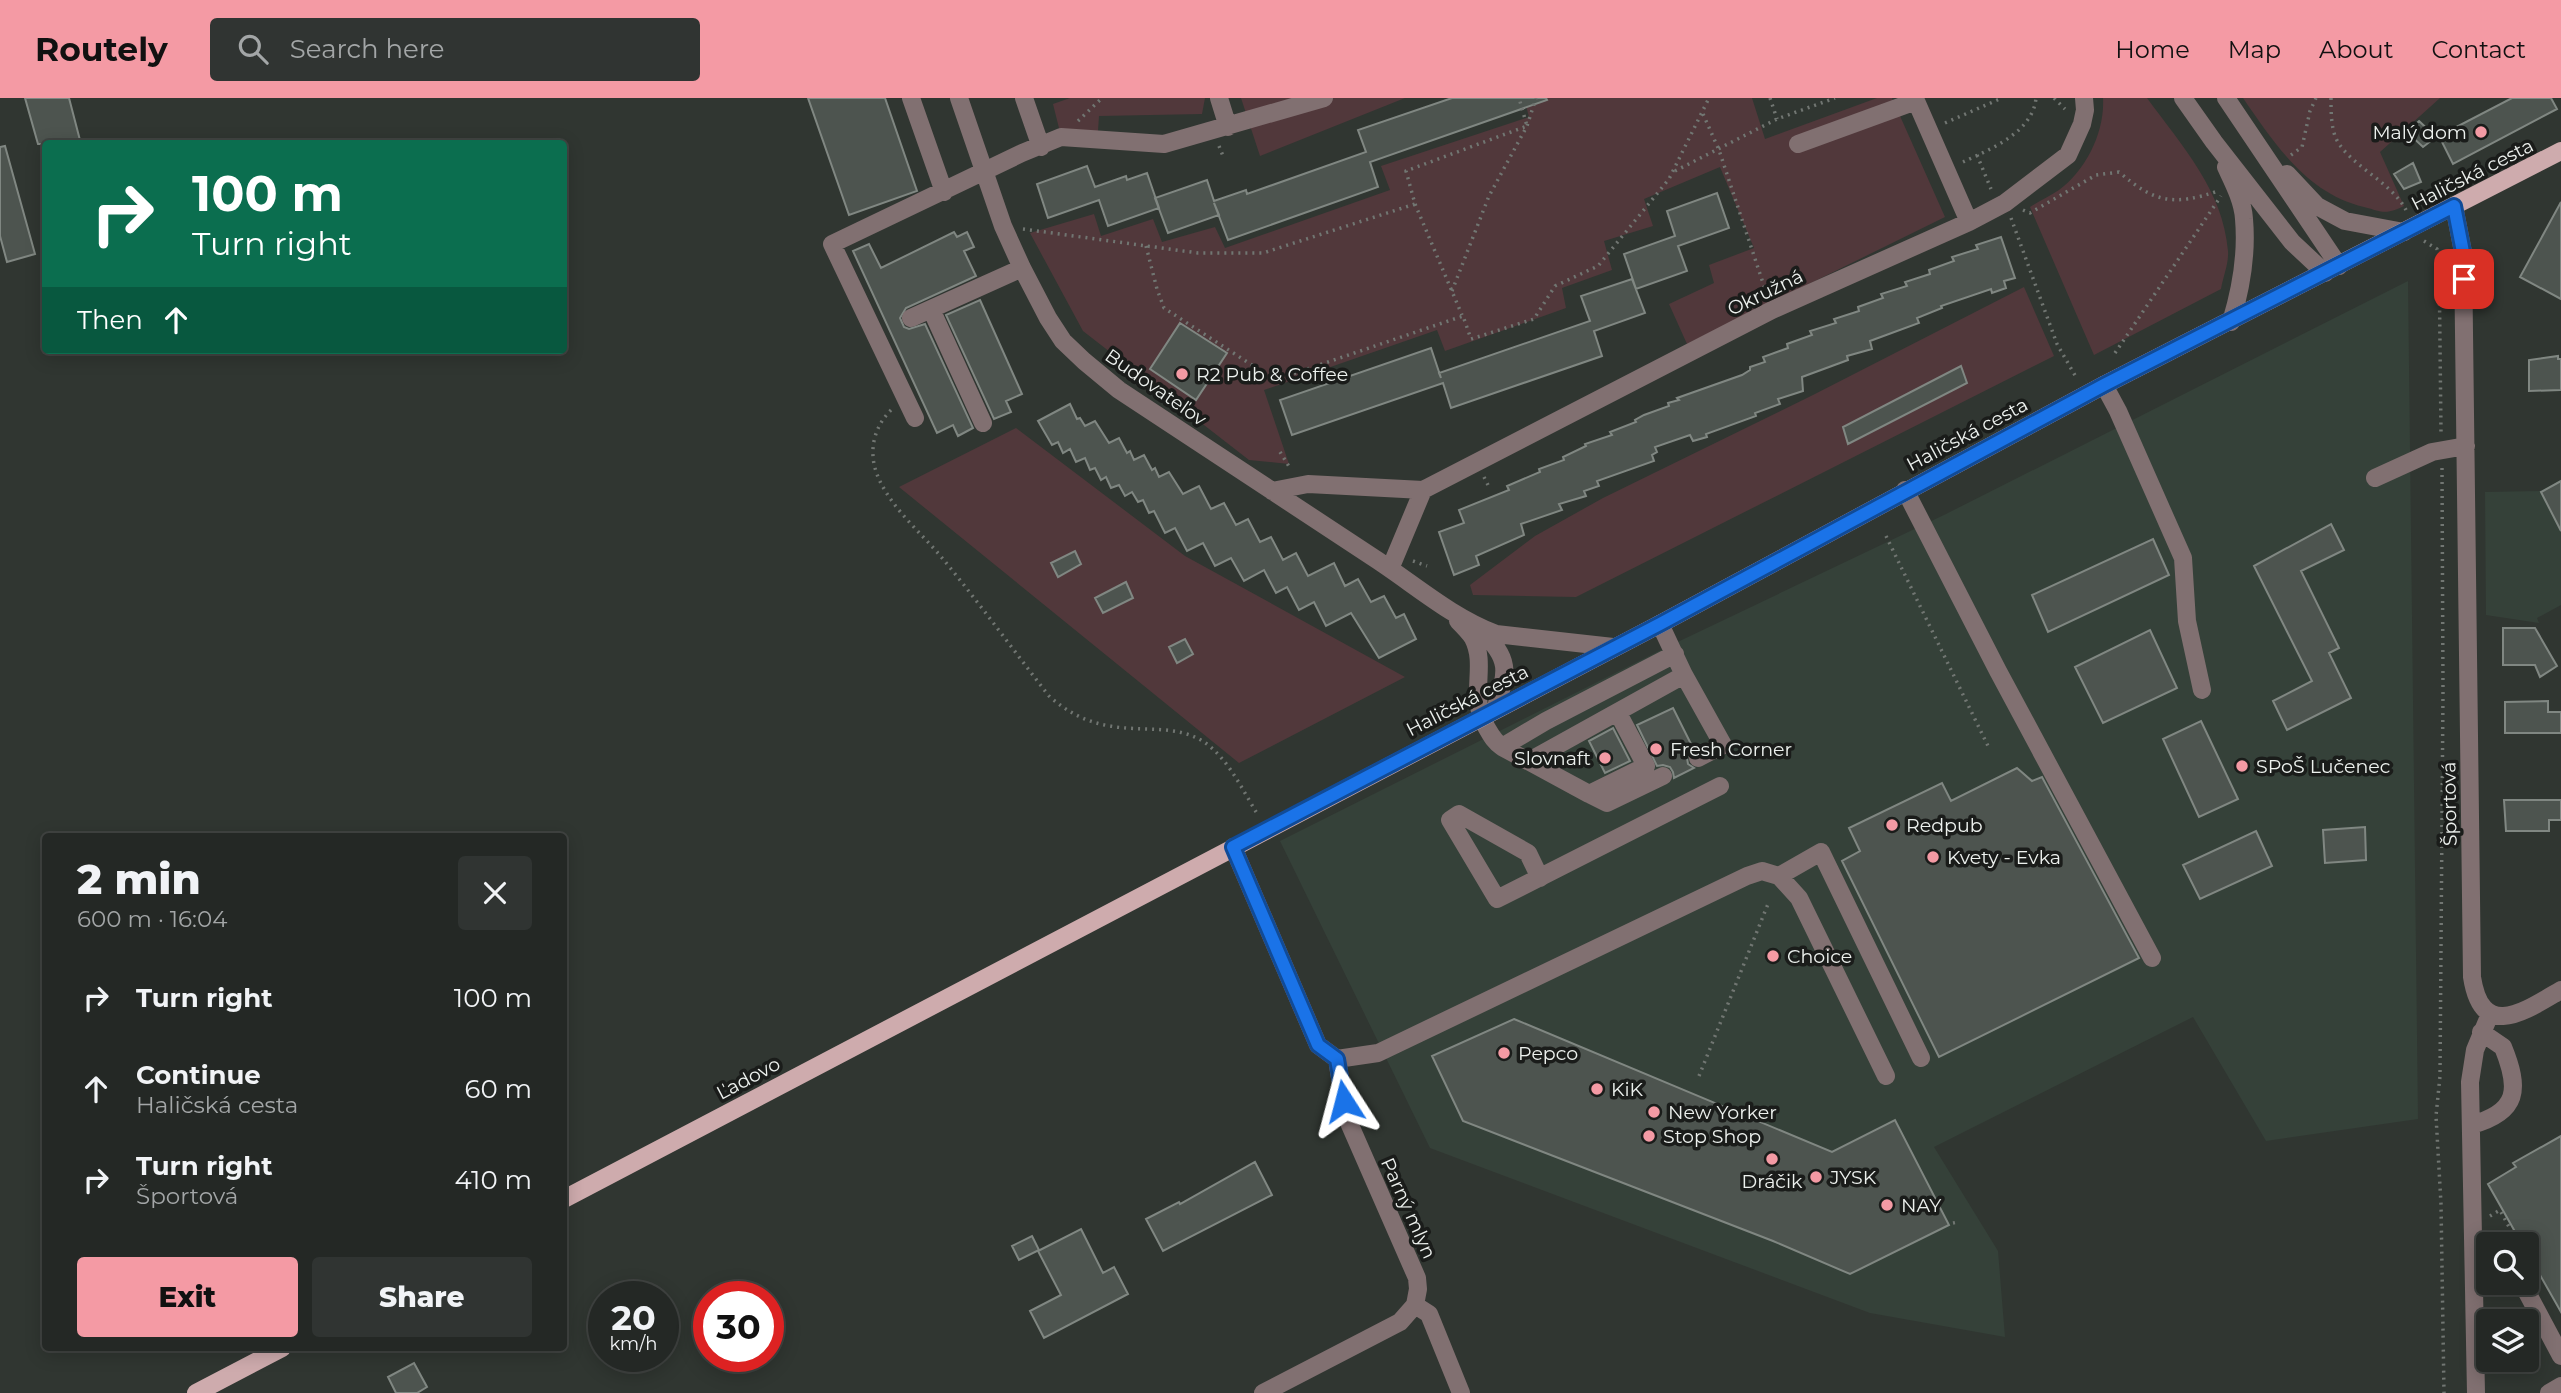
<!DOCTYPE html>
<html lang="en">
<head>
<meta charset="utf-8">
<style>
	body { margin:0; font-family:Montserrat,sans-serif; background:#303432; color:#f1f3f6; height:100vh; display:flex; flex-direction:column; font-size:26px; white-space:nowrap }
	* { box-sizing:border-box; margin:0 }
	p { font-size:23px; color:#a3a6a7 }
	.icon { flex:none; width:38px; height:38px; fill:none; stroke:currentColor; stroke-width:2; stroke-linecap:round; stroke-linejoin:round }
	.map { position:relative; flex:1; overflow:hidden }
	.details { position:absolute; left:42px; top:735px; width:525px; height:518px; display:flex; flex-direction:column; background:#242825; border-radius:7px; box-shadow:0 4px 18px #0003,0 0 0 2px #414442 }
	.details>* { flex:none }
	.top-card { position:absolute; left:42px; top:42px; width:525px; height:214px; border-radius:7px; box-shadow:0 4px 18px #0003,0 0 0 2px #414442; background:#0b6e4f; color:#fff; overflow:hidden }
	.fabs { position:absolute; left:2476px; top:1134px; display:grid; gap:14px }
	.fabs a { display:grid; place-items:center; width:63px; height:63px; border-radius:7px; background:#242825; box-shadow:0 4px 18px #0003,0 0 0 2px #414442; font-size:35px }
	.speed { position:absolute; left:588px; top:1183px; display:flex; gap:14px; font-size:35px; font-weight:700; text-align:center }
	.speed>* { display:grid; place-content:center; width:91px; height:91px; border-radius:50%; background:#242825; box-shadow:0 4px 18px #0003,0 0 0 2px #414442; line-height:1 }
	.speed small { font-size:18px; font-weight:400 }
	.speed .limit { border:10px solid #d22; background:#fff; color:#111 }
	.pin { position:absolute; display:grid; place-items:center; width:60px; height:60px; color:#fff; margin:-30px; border-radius:14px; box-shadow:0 4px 10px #0006 }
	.me { position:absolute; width:77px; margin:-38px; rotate:351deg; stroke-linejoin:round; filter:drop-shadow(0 0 5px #0008) }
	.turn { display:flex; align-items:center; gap:24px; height:147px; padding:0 35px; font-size:32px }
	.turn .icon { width:91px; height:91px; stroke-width:2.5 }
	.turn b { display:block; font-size:49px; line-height:60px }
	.then { display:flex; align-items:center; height:66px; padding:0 35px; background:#0003; gap:14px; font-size:26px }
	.round { display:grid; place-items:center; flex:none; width:74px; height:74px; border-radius:7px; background:#303432 }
	.headline { display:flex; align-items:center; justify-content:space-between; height:119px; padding:0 35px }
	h1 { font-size:42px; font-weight:800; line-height:52px }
	.cta { display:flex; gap:14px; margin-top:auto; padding:14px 35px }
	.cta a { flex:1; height:80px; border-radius:7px; background:#f49aa4; color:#111; font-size:28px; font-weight:800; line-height:80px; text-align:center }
	.cta a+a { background:#303432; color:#f1f3f6 }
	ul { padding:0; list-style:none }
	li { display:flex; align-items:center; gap:21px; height:91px; padding:0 35px }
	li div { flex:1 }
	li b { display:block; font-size:26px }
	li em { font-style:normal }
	header { display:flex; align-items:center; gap:42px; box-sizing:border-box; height:98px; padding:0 35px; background:#f49aa4; color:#111 }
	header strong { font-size:33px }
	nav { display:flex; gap:38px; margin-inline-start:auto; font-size:24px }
	.search { width:490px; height:63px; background:#303432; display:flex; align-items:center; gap:18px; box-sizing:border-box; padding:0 24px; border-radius:7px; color:#a3a6a7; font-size:26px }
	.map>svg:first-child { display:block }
	.built { fill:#354139 }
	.green { fill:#51383b }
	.building { fill:#4d544f; stroke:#808782; stroke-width:2 }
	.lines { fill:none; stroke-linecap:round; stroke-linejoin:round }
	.path { stroke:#717672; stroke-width:3.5; stroke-dasharray:2 5; stroke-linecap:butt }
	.minor { stroke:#817071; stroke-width:18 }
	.major { stroke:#ceabad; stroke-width:18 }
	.route-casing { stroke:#114b97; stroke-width:18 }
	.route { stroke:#1a73e8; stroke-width:12 }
	.poi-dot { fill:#f49aa4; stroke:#1a1c1a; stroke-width:2.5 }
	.labels { text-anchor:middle; stroke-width:7; stroke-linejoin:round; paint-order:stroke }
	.poi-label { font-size:19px; fill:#edf1ee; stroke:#1a1c1a; text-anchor:start }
	.street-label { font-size:19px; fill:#edf1ee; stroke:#1a1c1a }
</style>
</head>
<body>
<header>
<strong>Routely</strong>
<div class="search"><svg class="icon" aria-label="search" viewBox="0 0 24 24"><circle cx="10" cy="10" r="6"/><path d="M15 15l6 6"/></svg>Search here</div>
<nav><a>Home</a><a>Map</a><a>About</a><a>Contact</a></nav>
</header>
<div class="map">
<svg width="2561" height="1295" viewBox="0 0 2561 1295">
	<rect width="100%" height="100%" fill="#303631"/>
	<path class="built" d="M 2408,183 L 2418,1021 L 2266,1043 L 2193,919 L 1934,1049 L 1998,1153 L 2005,1239 L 1870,1215 L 1430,1050 L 1280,743 L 1665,550 L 1946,416 Z
		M 2561,382 L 2561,507 L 2537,520 L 2539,525 L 2486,517 L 2485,394 L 2540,393 Z"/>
	<path class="green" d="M 1070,0 L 1205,0 L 1202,16 L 1099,18 L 1098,33 L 1060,34 L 1053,6 Z
		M 1241,0 L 1405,0 L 1260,58 Z
		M 1524,0 L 1752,0 L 1765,41 L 1877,0 L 1892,0 L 1945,119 L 1687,246 L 1669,206 L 1714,185 L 1709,167 L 1754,150 L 1720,69 L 1644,101 L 1653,128 L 1604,143 L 1612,172 L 1562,190 L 1566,210 L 1445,253 L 1437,232 L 1264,292 L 1289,366 L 1249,362 L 1083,233 L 1030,135 L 1094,116 L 1101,138 L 1153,121 L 1162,144 L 1215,129 L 1225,150 L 1390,92 L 1381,68 L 1529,19 Z
		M 2103,0 L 2147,0 C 2182,48 2223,92 2228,153 C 2229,165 2223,179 2221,191 L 2094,257 L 2030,109 C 2039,103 2050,98 2059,92 C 2086,72 2105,34 2103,0 Z
		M 2243,0 L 2440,0 L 2380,54 L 2404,108 C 2385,117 2383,114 2364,109 C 2307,96 2274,45 2243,0 Z
		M 2024,189 L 2054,258 L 1576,499 L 1473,497 L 1470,487 L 1535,438 L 1603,400 L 1813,297 Z
		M 1016,330 L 1185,458 L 1405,579 L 1239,665 L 899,389 Z"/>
	<path class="building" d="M 25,0 L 69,0 L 81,46 L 38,46 Z
		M 808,0 L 885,0 L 917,93 L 849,117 Z
		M 1452,0 L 1546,0 L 1547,2 L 1370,64 L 1378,89 L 1228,142 L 1214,105 L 1219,117 L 1168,135 L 1155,100 L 1207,82 L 1214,103 L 1246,92 L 1247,96 L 1366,54 L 1358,32 Z
		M 2512,0 L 2551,0 L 2557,11 L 2453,66 L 2439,38 Z
		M 2419,23 L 2436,39 L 2423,49 L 2407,34 Z
		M 5,48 L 35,156 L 7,164 L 0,138 L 0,49 Z
		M 2413,65 L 2421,84 L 2404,91 L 2394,76 Z
		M 1087,68 L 1095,89 L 1126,78 L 1127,82 L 1147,75 L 1159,110 L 1108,128 L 1099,102 L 1048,120 L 1037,86 Z
		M 1717,95 L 1729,130 L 1678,148 L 1687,173 L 1636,191 L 1624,156 L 1675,138 L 1667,113 Z
		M 2561,104 L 2561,201 L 2520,179 Z
		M 954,134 L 957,139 L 967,134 L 974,149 L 964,153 L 976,178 L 906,210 L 900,220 L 904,229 L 909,231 L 925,226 L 973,330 L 958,338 L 953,327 L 937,335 L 853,153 L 869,146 L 881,170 Z
		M 2001,139 L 2015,180 L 2004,183 L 2006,190 L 1992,195 L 1991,191 L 1941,208 L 1942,210 L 1917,220 L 1919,225 L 1870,243 L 1872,251 L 1847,258 L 1848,262 L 1802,279 L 1803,293 L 1778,301 L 1780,306 L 1755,315 L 1756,318 L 1706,336 L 1707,339 L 1693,343 L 1690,337 L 1655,349 L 1657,354 L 1652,357 L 1654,363 L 1597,383 L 1599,388 L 1584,393 L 1586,398 L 1559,406 L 1562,412 L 1521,426 L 1524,437 L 1476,458 L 1479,467 L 1454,477 L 1439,434 L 1464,425 L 1459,412 L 1509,392 L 1507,388 L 1540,374 L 1539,371 L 1564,362 L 1563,359 L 1586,348 L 1585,346 L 1612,337 L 1610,334 L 1636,324 L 1635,322 L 1644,317 L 1669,308 L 1668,305 L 1679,302 L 1677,300 L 1742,277 L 1750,272 L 1750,269 L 1765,264 L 1763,259 L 1788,250 L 1787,246 L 1812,237 L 1810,233 L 1836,225 L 1834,221 L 1859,213 L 1858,209 L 1883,200 L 1881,196 L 1907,188 L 1905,184 L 1930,176 L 1929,172 L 1954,163 L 1952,159 L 1978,151 L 1976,147 Z
		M 1632,181 L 1645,215 L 1594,233 L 1602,258 L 1451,310 L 1443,285 L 1292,337 L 1280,302 L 1431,250 L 1441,280 L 1439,275 L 1590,223 L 1581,198 Z
		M 980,202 L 1022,296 L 1006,303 L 1011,314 L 994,321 L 946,217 Z
		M 1180,225 L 1227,255 L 1196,302 L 1150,271 Z
		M 2558,258 L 2558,261 L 2561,261 L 2561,292 L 2529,293 L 2529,262 Z
		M 1961,268 L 1967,285 L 1848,346 L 1843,329 Z
		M 1070,306 L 1077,321 L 1080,320 L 1085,328 L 1095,323 L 1109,345 L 1119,340 L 1127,355 L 1130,353 L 1134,362 L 1144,357 L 1152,372 L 1155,370 L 1159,379 L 1169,374 L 1183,396 L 1199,388 L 1211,411 L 1224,405 L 1236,427 L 1248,421 L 1260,444 L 1271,439 L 1283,462 L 1296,455 L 1308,478 L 1334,465 L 1345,488 L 1358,481 L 1371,504 L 1384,498 L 1396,520 L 1404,516 L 1416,541 L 1379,560 L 1351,515 L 1326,528 L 1314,504 L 1299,512 L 1287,489 L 1276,495 L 1264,472 L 1244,483 L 1231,460 L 1215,468 L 1203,445 L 1187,453 L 1175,430 L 1165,435 L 1154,413 L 1149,415 L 1143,402 L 1138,404 L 1132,394 L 1125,398 L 1119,387 L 1111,390 L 1106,379 L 1101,382 L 1095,370 L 1090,372 L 1085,360 L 1076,364 L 1070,351 L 1063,355 L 1058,344 L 1052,347 L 1038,323 Z
		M 2561,383 L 2561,433 L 2541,394 Z
		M 2331,426 L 2344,452 L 2301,473 L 2339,550 L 2329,555 L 2351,600 L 2287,632 L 2273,603 L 2312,583 L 2254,468 Z
		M 2153,441 L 2169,477 L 2048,534 L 2032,497 Z
		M 1075,453 L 1081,466 L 1058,479 L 1051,465 Z
		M 1126,484 L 1133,500 L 1103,515 L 1095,500 Z
		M 2503,530 L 2535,530 L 2557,568 L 2540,579 L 2535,567 L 2503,567 Z
		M 2150,532 L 2177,590 L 2103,625 L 2075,569 Z
		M 1185,541 L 1193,556 L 1177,565 L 1169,549 Z
		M 2548,603 L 2548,614 L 2561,614 L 2561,635 L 2505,635 L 2505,604 Z
		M 1673,610 L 1693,650 L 1687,660 L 1688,666 L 1694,670 L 1674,680 L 1673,674 L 1670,669 L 1663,667 L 1657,668 L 1637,627 Z
		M 2201,623 L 2238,701 L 2199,719 L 2163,641 Z
		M 1613,630 L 1630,663 L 1605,675 L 1589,643 Z
		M 2017,670 L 2032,683 L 2042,679 L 2139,860 L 1939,959 L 1842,763 L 1860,753 L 1849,730 L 1942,685 L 1951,703 Z
		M 2504,702 L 2561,702 L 2561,722 L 2549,722 L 2549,733 L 2506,733 Z
		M 2365,729 L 2366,762 L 2325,765 L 2323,732 Z
		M 2256,733 L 2272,768 L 2200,801 L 2183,767 Z
		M 1514,921 L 1832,1054 L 1895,1022 L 1949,1127 L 1850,1176 L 1773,1143 L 1463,1023 L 1432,958 Z
		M 2561,1038 L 2561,1214 L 2527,1154 L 2527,1146 L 2522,1146 L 2488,1086 L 2516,1069 L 2513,1065 Z
		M 1255,1064 L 1272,1097 L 1163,1153 L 1146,1121 L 1179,1104 L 1180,1106 Z
		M 1081,1131 L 1103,1175 L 1114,1169 L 1128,1196 L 1044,1240 L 1030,1213 L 1061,1197 L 1038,1153 Z
		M 1032,1138 L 1039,1152 L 1019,1162 L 1012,1148 Z
		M 414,1265 L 427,1289 L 417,1295 L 396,1295 L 388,1279 Z"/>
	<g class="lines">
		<path class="path" d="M 1770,0 L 1777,21
			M 2054,0 L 2065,11
			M 2331,0 C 2331,13 2331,26 2335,38 C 2345,65 2391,83 2406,112
			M 1703,16 L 1719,52 L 1767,197
			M 1078,23 L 1102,0
			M 1945,25 L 2002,0
			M 1219,48 L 1223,58
			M 1977,57 L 1991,91
			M 2291,57 L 2302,49 L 2310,13 L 2316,0
			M 1963,64 C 1991,51 2033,34 2036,0
			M 1675,73 L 1777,21 L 1835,0
			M 1415,106 L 1462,217
			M 2023,112 L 2030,115 L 2096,77 L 2119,74 C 2155,105 2174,108 2218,93
			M 2011,120 L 2057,246 L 2076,279
			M 1023,131 L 1198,155 L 1263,155 L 1415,106 L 1406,73 L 1527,28 L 1519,0
			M 2424,143 L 2437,151 L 2439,158 L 2441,334
			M 1146,148 L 1157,191 L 1164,210 L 1275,282 L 1463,218 L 1471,241 L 1534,221 L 1555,188 L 1598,168 L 1669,81 L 1709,0
			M 1452,193 L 1489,98 L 1527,28 L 1536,0
			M 2115,255 L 2221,98
			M 891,312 C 877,326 870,345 874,366 C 882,403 921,434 943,461 C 980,506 1014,553 1049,598 C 1067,614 1086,624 1110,628 C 1141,634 1177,626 1204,644 C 1228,660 1243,693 1258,717
			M 1280,354 L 1290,370
			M 2442,370 L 2443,593 L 2440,978 L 2436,1018 L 2441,1106 L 2444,1295
			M 1484,379 L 1488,387
			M 1886,438 L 1988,648
			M 1413,463 L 1427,468
			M 1699,978 L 1768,806
			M 2490,1118 L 2500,1112 L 2516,1142
			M 1953,1125 L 1958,1124"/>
		<path class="minor" d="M 911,0 L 944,94
			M 959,0 L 1003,128 L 1022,170 L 1048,220 L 1063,243 L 1084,263 L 1119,292 C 1204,348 1289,404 1374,460 C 1414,486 1451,519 1496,536 L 1613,549
			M 1024,0 L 1041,49
			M 1219,0 L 1228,29
			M 2183,0 L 2214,44 L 2292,144 L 2325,175
			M 2226,0 L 2339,168
			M 1798,46 L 1916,3 L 1969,124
			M 2226,69 C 2233,84 2243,103 2244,121 C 2247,155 2241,191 2231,224
			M 2287,76 L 2317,108 L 2345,123 L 2404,134
			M 2454,108 L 2463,154 L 2472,879 C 2482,944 2525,913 2561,892
			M 911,220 L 931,211
			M 2104,287 L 2118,313 L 2183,460 L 2187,523 L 2202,592
			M 915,320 L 832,146 L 1022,55 L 1061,39 L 1164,46 L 1324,0
			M 983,325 L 931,211 L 1022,170
			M 2375,380 L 2432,354 L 2466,348
			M 1905,392 L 1998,573 L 2152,860
			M 1272,393 L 1308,386 L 1423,392 L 1772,212 L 1969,124 L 2005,105 L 2068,57 L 2082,26 L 2085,12 L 2084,0
			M 1390,471 L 1423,392
			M 1458,523 C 1463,528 1469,534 1473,540 C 1488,569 1467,600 1488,632 C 1492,639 1495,644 1502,649 L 1589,696 L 1646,668 L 1618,615
			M 1660,526 L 1684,577 L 1723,647 L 1698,660
			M 1480,531 C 1511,563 1508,571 1495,612
			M 1502,649 L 1546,623 L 1675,556
			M 1529,663 L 1684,577
			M 1589,696 L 1607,705 L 1663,678
			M 1233,749 L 1318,947 L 1337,961 L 1346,1018 L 1417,1180 L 1418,1191 L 1415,1207 L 1429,1216 L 1461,1295
			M 1779,778 L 1821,754 L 1921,960
			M 1540,780 L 1528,755 L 1459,716 L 1450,722 L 1497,801 L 1720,688
			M 1337,961 L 1378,955 L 1747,778 L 1762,773 L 1779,778 L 1799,800 L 1886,978
			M 2471,1027 C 2519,1014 2520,991 2503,949 L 2481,934
			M 2522,1185 L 2561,1258
			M 1263,1295 L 1400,1224 L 1415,1207
			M 2476,1295 L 2470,984 L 2475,952 L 2490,916
			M 2549,1295 L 2561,1288"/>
		<path class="major" d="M 564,1101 L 1660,526 L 2104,287 L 2561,53
			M 196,1295 L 282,1250"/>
	</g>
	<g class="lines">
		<g class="route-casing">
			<path id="route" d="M 1344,1003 L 1337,961 L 1318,947 L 1233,749 L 1660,526 L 2104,287 L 2454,108 L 2463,154 L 2464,181"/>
		</g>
		<use href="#route" class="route"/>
	</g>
	<g class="poi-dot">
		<circle cx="2481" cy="34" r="7"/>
		<circle cx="1182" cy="276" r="7"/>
		<circle cx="1656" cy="651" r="7"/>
		<circle cx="1605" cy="660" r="7"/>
		<circle cx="2242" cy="668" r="7"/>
		<circle cx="1892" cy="727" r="7"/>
		<circle cx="1933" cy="759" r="7"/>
		<circle cx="1773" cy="858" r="7"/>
		<circle cx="1504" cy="955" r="7"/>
		<circle cx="1597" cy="991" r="7"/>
		<circle cx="1654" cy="1014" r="7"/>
		<circle cx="1649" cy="1038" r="7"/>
		<circle cx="1772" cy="1061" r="7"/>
		<circle cx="1816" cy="1079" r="7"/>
		<circle cx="1887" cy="1107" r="7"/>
	</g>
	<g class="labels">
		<g class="poi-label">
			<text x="2467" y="41" text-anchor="end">Malý dom</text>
			<text x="1196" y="283">R2 Pub &amp; Coffee</text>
			<text x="1670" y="658">Fresh Corner</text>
			<text x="1591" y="667" text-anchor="end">Slovnaft</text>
			<text x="2256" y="675">SPoŠ Lučenec</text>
			<text x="1906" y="734">Redpub</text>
			<text x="1947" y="766">Kvety - Evka</text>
			<text x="1787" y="865">Choice</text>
			<text x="1518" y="962">Pepco</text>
			<text x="1611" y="998">KiK</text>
			<text x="1668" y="1021">New Yorker</text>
			<text x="1663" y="1045">Stop Shop</text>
			<text x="1830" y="1086">JYSK</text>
			<text x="1772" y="1090" text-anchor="middle">Dráčik</text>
			<text x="1901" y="1114">NAY</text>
		</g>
		<g class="street-label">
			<text transform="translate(2472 76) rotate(-27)" y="7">Haličská cesta</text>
			<text transform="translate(1765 194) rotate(-26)" y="7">Okružná</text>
			<text transform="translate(1156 289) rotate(35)" y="7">Budovateľov</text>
			<text transform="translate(1967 336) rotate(-28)" y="7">Haličská cesta</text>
			<text transform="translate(1467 602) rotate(-27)" y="7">Haličská cesta</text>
			<text transform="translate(2449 706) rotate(-91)" y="7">Športová</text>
			<text transform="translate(748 980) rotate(-28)" y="7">Ľadovo</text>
			<text transform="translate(1409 1110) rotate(66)" y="7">Parný mlyn</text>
		</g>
	</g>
</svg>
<div class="fabs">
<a><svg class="icon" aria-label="search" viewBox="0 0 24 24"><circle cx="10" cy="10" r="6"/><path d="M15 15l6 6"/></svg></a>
<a><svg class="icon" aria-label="layers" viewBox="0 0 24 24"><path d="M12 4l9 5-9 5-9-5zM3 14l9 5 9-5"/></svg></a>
</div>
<div class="speed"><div>20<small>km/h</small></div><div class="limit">30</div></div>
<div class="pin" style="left:2464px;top:181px;background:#d93025"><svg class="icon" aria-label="arrive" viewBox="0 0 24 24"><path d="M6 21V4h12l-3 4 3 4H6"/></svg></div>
<svg class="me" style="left:1344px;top:1003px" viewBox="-20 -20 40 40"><path d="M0-17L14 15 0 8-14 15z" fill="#1a73e8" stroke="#fff" stroke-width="4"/></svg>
<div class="top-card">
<div class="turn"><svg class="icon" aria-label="right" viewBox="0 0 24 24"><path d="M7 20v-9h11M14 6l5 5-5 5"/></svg><div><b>100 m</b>Turn right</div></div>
<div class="then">Then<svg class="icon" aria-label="ahead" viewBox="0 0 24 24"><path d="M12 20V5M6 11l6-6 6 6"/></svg></div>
</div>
<section class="details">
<div class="headline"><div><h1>2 min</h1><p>600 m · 16:04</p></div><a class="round"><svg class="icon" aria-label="close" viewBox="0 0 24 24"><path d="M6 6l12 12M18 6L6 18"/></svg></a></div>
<ul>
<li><svg class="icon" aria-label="right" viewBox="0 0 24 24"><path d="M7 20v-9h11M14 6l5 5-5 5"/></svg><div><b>Turn right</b></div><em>100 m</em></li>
<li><svg class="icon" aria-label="ahead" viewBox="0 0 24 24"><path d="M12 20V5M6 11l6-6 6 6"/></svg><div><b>Continue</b><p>Haličská cesta</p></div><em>60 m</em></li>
<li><svg class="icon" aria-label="right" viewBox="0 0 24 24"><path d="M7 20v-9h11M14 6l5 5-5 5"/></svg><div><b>Turn right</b><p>Športová</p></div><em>410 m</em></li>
</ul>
<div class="cta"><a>Exit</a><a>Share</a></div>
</section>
</div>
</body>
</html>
